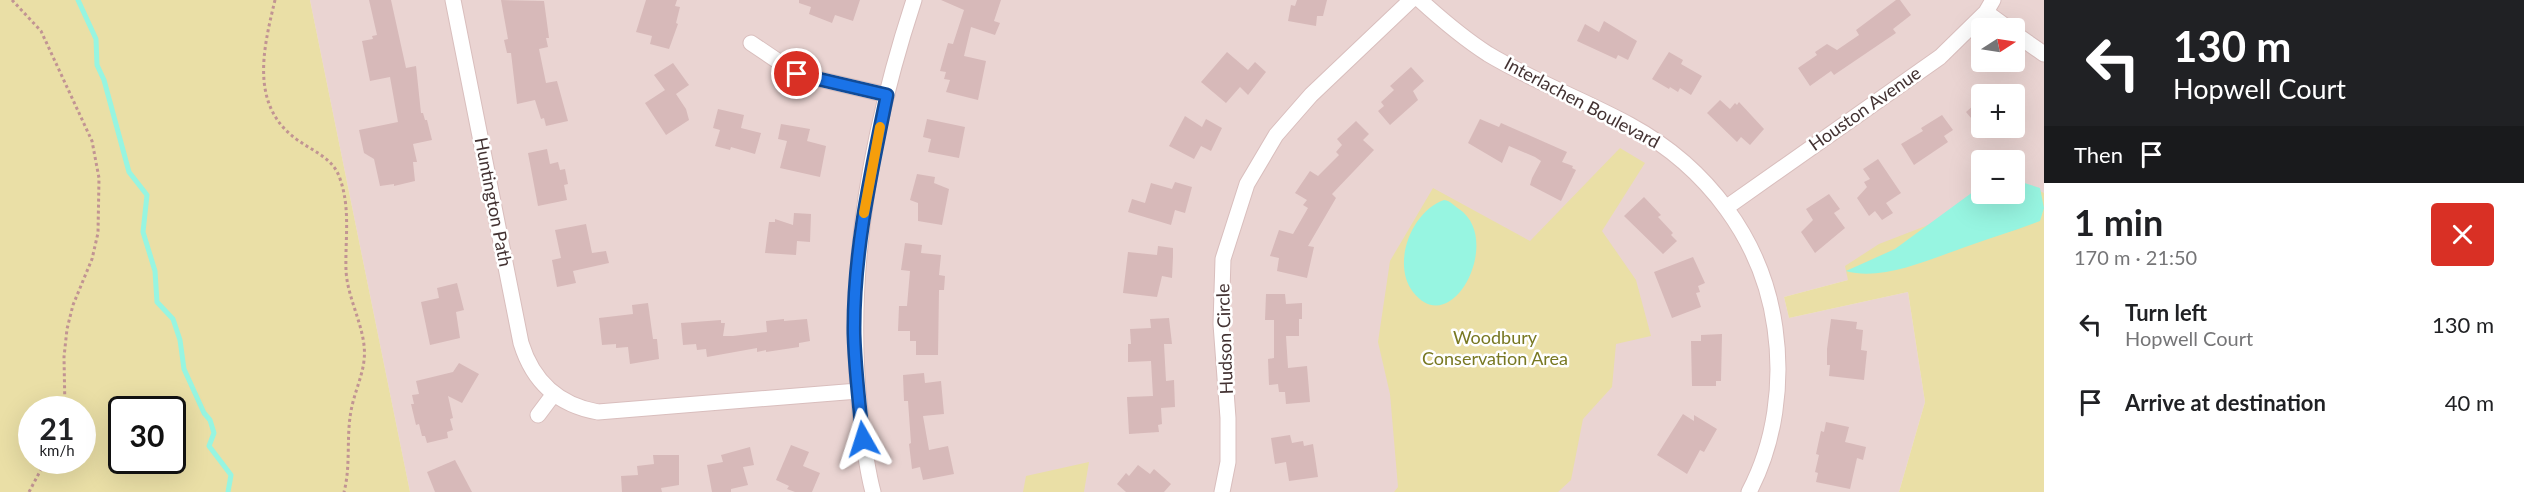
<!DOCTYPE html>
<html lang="en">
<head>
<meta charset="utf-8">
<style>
	body { margin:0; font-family:Lato,sans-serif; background:#f6f6f6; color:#202124; height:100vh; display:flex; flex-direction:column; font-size:22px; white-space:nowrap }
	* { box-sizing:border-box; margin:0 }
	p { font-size:20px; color:#757577 }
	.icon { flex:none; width:33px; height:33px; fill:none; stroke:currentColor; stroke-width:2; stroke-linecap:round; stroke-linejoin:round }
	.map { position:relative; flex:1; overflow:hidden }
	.sheet { display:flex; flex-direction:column; background:#fff; width:480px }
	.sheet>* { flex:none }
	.banner { background:#202124; color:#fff; overflow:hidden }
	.needle { width:39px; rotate:78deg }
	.fabs { position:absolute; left:1971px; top:18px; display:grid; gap:12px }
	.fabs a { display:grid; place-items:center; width:54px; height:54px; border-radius:6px; background:#fff; box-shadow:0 6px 24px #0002; font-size:30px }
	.speed { position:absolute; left:18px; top:396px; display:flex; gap:12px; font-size:30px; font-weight:700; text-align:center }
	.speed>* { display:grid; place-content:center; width:78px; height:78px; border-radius:50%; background:#fff; box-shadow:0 6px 24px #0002; line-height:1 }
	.speed small { font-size:15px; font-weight:400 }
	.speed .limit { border:3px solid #111; border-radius:9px; background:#fff; color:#111 }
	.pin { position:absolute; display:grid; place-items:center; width:51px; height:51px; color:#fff; margin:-26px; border:3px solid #fff; border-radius:50%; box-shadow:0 2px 6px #0007 }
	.me { position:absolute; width:66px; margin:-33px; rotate:354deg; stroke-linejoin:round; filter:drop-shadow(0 0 4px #0008) }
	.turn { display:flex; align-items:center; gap:21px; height:126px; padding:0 30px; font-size:27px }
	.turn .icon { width:78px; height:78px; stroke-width:2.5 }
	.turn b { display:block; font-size:42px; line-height:51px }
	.then { display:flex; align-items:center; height:57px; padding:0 30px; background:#0003; gap:12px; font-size:22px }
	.round { display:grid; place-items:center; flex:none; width:63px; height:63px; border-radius:6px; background:#f6f6f6 }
	.head { display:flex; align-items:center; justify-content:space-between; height:102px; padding:0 30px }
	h1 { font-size:36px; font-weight:700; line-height:45px }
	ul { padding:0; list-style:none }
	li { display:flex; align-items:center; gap:18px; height:78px; padding:0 30px }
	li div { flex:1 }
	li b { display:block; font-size:22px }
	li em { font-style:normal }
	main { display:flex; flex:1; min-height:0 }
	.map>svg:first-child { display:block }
	.residential { fill:#ead4d2; fill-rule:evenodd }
	.green { fill:#eadfa6; fill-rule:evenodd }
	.water { fill:#97f5e1 }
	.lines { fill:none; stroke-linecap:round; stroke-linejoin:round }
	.stream { stroke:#97f5e1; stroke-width:5 }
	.building { fill:#d7b9b9 }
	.minor-casing { stroke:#d9bebd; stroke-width:17 }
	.path { stroke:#c19493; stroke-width:3; stroke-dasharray:3 3; stroke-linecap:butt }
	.minor { stroke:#fff; stroke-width:15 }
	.route-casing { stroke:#114b97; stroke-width:15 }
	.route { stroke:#1a73e8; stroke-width:10 }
	.slow { stroke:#f59e0b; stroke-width:10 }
	.labels { text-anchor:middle; stroke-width:5; stroke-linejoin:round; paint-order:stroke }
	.street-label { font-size:18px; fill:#433232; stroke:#fff }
	.park-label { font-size:18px; fill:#787822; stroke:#fff }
</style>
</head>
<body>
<main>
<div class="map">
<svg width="2044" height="492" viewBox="0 0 2044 492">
	<rect width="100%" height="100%" fill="#f2e2e1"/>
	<path class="residential" d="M 310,0 L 2044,0 L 2044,193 L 2015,192 L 2014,160 L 1982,160 L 1982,194 L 1848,280 L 1784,297 L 1789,318 L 1908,292 L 1925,402 L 1899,492 L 410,492 ZM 1982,28 L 2014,28 L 2014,62 L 1982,62 ZM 1982,94 L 2014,94 L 2014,128 L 1982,128 Z"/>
	<path class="green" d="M 0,0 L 310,0 L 410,492 L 0,492 ZM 32,410 L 82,410 L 82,460 L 32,460 ZM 122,410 L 172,410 L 172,460 L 122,460 Z
		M 1620,148 L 1645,163 L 1602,231 L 1636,280 L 1651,336 L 1616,344 L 1612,387 L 1583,419 L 1571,480 L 1558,492 L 1394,492 L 1398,487 L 1390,394 L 1378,342 L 1390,261 L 1433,188 L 1530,241 Z
		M 2029,186 L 2044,193 L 2044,492 L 1899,492 L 1925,402 L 1908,292 L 1789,318 L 1784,297 L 1848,280 L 1845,266 L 1879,244 Z
		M 1089,462 L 1084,492 L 1023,492 L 1026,476 Z"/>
	<path class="water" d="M 2015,180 L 2040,188 L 2044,208 L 2040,221 C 2017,230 1994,237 1971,245 C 1935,257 1883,282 1846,271 L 1895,249 L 1981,186 L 1982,194 L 2014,194 Z
		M 1444,200 C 1451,201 1453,205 1459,209 C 1504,239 1452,342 1413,292 C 1391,263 1412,211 1444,200 Z"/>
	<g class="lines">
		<path class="stream" d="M 78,0 L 96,39 L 97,65 L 104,80 L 129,172 L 147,195 L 143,232 L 155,271 L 157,302 L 173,319 L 180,340 L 184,369 L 204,413 L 210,420 L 214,433 L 209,446 L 231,475 L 228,492"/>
	</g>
	<path class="building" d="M 369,0 L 391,0 L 406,68 L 416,66 L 421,113 L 423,113 L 425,120 L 427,120 L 432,140 L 413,144 L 417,162 L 413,162 L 415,181 L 394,186 L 394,184 L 380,186 L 374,159 L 364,153 L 359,130 L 398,122 L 390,77 L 370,81 L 362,41 L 373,39 L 372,36 L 377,35 Z
		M 501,0 L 544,1 L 549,38 L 546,38 L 548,47 L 539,49 L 546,83 L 557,81 L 568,121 L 546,126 L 544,118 L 541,119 L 535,100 L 517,104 L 511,53 L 507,53 L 504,40 L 508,39 Z
		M 646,0 L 677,0 L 675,6 L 680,7 L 676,23 L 678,24 L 669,49 L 650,44 L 652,36 L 636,32 Z
		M 799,0 L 860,0 L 853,21 L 835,15 L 832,23 L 809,14 L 811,7 L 799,3 Z
		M 941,0 L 1001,0 L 994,21 L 1000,23 L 995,35 L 971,27 L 964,56 L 986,61 L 978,100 L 946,92 L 950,80 L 944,79 L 946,72 L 940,71 L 948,43 L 953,44 L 964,10 Z
		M 1297,0 L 1327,0 L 1323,16 L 1317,16 L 1316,26 L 1288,21 L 1291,5 L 1295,6 Z
		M 1896,0 L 1900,0 L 1911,15 L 1893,29 L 1896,33 L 1834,75 L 1831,71 L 1810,86 L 1798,68 L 1817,55 L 1815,52 L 1827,44 L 1837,50 L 1859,35 L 1856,30 Z
		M 1604,21 L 1637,41 L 1628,60 L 1618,55 L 1616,59 L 1577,41 L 1585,24 L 1599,32 Z
		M 1227,52 L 1248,70 L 1255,62 L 1266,72 L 1248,95 L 1240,87 L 1226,103 L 1201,82 Z
		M 1669,52 L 1683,60 L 1681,64 L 1702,76 L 1691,95 L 1680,88 L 1678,92 L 1670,87 L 1669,89 L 1652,79 Z
		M 673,63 L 689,85 L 676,94 L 686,109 L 689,120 L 666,135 L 645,103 L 665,90 L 654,75 Z
		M 1411,67 L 1424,81 L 1413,91 L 1418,100 L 1390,125 L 1378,111 L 1384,106 L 1381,102 L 1394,90 L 1390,86 Z
		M 1982,98 L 1982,131 L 1966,112 Z
		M 1720,100 L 1730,109 L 1735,103 L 1737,105 L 1739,102 L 1764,129 L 1750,145 L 1741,137 L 1737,142 L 1707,113 Z
		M 718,109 L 744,115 L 741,128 L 761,133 L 755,154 L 731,147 L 730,150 L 715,146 L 720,130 L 713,128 Z
		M 1942,115 L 1953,130 L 1944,136 L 1948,142 L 1914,165 L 1901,144 L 1923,131 L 1921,128 Z
		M 1185,116 L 1202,127 L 1206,119 L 1222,128 L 1211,151 L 1201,146 L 1194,159 L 1169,146 Z
		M 927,119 L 965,127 L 959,158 L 928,152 L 931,139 L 923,137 Z
		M 1480,119 L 1499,127 L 1501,123 L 1567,152 L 1562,162 L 1573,166 L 1572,168 L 1576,170 L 1561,201 L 1530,185 L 1532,178 L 1541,161 L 1535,157 L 1509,146 L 1502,163 L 1468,143 Z
		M 1356,121 L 1369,134 L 1363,140 L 1374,150 L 1332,194 L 1336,198 L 1308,246 L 1314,247 L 1307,278 L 1277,271 L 1279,258 L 1270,256 L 1279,230 L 1293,234 L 1308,208 L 1303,205 L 1307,200 L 1295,193 L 1310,171 L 1318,176 L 1339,155 L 1336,152 L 1342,145 L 1337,139 Z
		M 781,124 L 810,129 L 807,141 L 826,146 L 820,177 L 780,168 L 787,141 L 778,139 Z
		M 547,149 L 550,164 L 558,162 L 560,170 L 565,169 L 568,184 L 564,185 L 567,200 L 538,206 L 528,153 Z
		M 1878,159 L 1901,193 L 1886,203 L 1893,213 L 1882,220 L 1875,211 L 1869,216 L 1857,198 L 1867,187 L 1864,182 L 1870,179 L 1863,169 Z
		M 917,174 L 935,177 L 934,183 L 949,189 L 942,225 L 918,221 L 918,203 L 910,200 Z
		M 1175,182 L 1192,187 L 1185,213 L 1175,210 L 1171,225 L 1128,212 L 1132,199 L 1145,203 L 1151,183 L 1172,189 Z
		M 1829,194 L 1840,209 L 1834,213 L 1845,228 L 1815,253 L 1801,232 L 1813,220 L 1806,209 Z
		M 1644,197 L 1661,215 L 1658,217 L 1673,233 L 1671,235 L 1677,241 L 1663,254 L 1624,216 Z
		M 794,213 L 811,214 L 810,242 L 797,241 L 796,255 L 765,253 L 769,222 L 775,222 L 775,219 L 793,225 Z
		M 586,224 L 592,253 L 606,251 L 609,263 L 573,271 L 576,283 L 557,287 L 552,260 L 561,258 L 555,230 Z
		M 905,243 L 922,245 L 921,253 L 941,255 L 939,275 L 945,276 L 944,290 L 939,290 L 938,355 L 916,355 L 916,341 L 910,341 L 910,331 L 898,331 L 899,306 L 907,306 L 910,271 L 901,270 Z
		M 1158,246 L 1173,248 L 1173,257 L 1172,278 L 1162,276 L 1157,297 L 1123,293 L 1128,252 L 1157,255 Z
		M 1693,257 L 1705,283 L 1698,286 L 1700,292 L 1696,293 L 1701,307 L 1672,318 L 1654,272 Z
		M 457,283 L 464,310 L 456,312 L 460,338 L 430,345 L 421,302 L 439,298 L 437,288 Z
		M 1266,294 L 1285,294 L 1286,304 L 1302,303 L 1302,319 L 1299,319 L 1299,336 L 1286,336 L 1288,368 L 1307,366 L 1310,402 L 1286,404 L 1285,392 L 1279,392 L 1278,384 L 1269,385 L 1268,359 L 1274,358 L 1274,320 L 1265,320 Z
		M 648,303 L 653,339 L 657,339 L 659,359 L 630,364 L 628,347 L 616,348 L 616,344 L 602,345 L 599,318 L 633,314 L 632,305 Z
		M 1169,318 L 1172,344 L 1164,344 L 1166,381 L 1174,380 L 1175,407 L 1161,408 L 1162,424 L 1158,425 L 1159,432 L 1129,434 L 1127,397 L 1153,396 L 1151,361 L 1128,362 L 1128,344 L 1131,344 L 1130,329 L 1151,328 L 1150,319 Z
		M 784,319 L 784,321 L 807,319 L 810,341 L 799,343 L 799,347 L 766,352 L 766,350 L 757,352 L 757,348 L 707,357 L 706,349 L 697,350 L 696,344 L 683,345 L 681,323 L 721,320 L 721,323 L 725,323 L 723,336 L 733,336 L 767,332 L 766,321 Z
		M 1831,319 L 1857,322 L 1856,329 L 1863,330 L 1861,350 L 1867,351 L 1864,380 L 1829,376 L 1830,365 L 1827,365 L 1827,349 Z
		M 1722,334 L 1721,381 L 1716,381 L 1716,386 L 1692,386 L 1691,341 L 1701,341 L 1701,335 Z
		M 459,363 L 479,374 L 462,403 L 448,396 L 453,418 L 450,419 L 453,430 L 447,432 L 448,438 L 427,443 L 425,436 L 422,436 L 419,424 L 416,425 L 411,404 L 414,404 L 412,395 L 419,394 L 416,381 L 453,372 Z
		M 924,373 L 925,383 L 941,381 L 944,414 L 923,416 L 929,450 L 948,446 L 954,474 L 923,480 L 920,467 L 912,469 L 909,444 L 911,443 L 908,401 L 904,401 L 903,375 Z
		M 1683,414 L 1694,421 L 1694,415 L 1717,429 L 1704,452 L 1700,450 L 1687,474 L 1657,455 Z
		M 1826,422 L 1849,427 L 1845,442 L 1866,447 L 1863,460 L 1857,458 L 1850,489 L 1816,482 L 1818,473 L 1815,472 L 1819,455 L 1816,454 L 1821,431 L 1824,432 Z
		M 1290,435 L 1292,443 L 1303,441 L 1304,446 L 1313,444 L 1318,477 L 1289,481 L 1286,462 L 1275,464 L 1271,438 Z
		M 791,445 L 809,452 L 803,466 L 820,473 L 812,492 L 795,492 L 787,489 L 789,486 L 776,480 Z
		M 750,447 L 754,465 L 743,467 L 748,485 L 731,489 L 731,492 L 712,492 L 707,465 L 723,462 L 721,455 Z
		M 653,455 L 679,455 L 679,485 L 661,488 L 662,492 L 622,492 L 621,476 L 638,475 L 637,466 L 654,464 Z
		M 455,460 L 472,492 L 435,492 L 427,472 Z
		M 1138,465 L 1150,474 L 1154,469 L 1171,484 L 1164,492 L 1126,492 L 1117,484 L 1126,473 L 1129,476 Z"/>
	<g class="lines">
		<g class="minor-casing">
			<path id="minor" d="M 453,0 L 521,343 C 533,382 558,405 598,412 L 858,391
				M 1420,0 C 1442,20 1463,38 1488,54 C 1533,81 1584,100 1630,125 C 1707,167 1763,240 1775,328 C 1783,383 1775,443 1749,492
				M 1986,12 L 2008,28
				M 2014,33 L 2044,54
				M 751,43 L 797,74 L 887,95
				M 1727,207 L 1940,57 L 1986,12 L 1993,0
				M 538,415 L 553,395
				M 873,492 C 866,466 863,438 860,411 C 845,273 871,131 914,0
				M 1222,492 L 1228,462 L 1228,418 L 1221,324 L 1223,259 L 1247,184 L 1276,135 L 1311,95 L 1411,0"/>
		</g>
		<path class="path" d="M 12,0 L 41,31 L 92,141 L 99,178 L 98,233 L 92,259 L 73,305 L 67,329 L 64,357 L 65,410
			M 275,0 C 263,50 249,107 299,141 C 313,151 332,158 339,176 C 351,207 345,238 346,270 C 347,295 361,320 364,345 C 367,369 355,388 351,411 C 346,438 351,465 344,492
			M 29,492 L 46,460"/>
		<use href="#minor" class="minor"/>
	</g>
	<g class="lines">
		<g class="route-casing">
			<path id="route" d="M 797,74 L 887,95 C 871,173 853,253 854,334 C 855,369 859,404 863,439"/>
		</g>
		<use href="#route" class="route"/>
		<path class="slow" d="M 864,213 L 880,127"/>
	</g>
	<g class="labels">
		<g class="street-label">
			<text transform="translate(1582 103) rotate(28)" y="6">Interlachen Boulevard</text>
			<text transform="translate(1865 109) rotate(-35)" y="6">Houston Avenue</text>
			<text transform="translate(493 202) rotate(79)" y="6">Huntington Path</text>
			<text transform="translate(1225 339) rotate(-92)" y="6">Hudson Circle</text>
		</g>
		<g class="park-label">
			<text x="1495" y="344">Woodbury<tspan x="1495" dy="21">Conservation Area</tspan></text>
		</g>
	</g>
</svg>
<div class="fabs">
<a><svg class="needle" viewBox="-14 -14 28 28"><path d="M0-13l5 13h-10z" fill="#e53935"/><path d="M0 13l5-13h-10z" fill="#757577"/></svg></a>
<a>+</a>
<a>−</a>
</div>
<div class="speed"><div>21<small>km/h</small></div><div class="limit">30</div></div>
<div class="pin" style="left:797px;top:74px;background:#d93025"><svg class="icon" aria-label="arrive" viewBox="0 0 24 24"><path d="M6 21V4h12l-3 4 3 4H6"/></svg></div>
<svg class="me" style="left:863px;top:439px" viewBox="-20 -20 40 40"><path d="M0-17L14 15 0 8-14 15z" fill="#1a73e8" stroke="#fff" stroke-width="4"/></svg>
</div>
<section class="sheet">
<div class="banner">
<div class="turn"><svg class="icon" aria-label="left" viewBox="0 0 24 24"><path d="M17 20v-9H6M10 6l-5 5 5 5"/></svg><div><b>130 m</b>Hopwell Court</div></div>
<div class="then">Then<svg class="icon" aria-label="arrive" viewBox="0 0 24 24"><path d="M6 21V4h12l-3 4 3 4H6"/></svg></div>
</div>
<div class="head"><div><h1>1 min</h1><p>170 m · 21:50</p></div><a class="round" style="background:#d93025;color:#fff"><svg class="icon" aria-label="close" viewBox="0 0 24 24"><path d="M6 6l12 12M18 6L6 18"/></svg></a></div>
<ul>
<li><svg class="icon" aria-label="left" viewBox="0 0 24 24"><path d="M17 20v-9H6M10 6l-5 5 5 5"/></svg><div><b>Turn left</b><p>Hopwell Court</p></div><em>130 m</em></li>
<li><svg class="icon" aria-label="arrive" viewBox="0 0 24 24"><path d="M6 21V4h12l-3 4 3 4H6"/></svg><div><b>Arrive at destination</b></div><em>40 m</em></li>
</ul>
</section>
</main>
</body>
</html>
